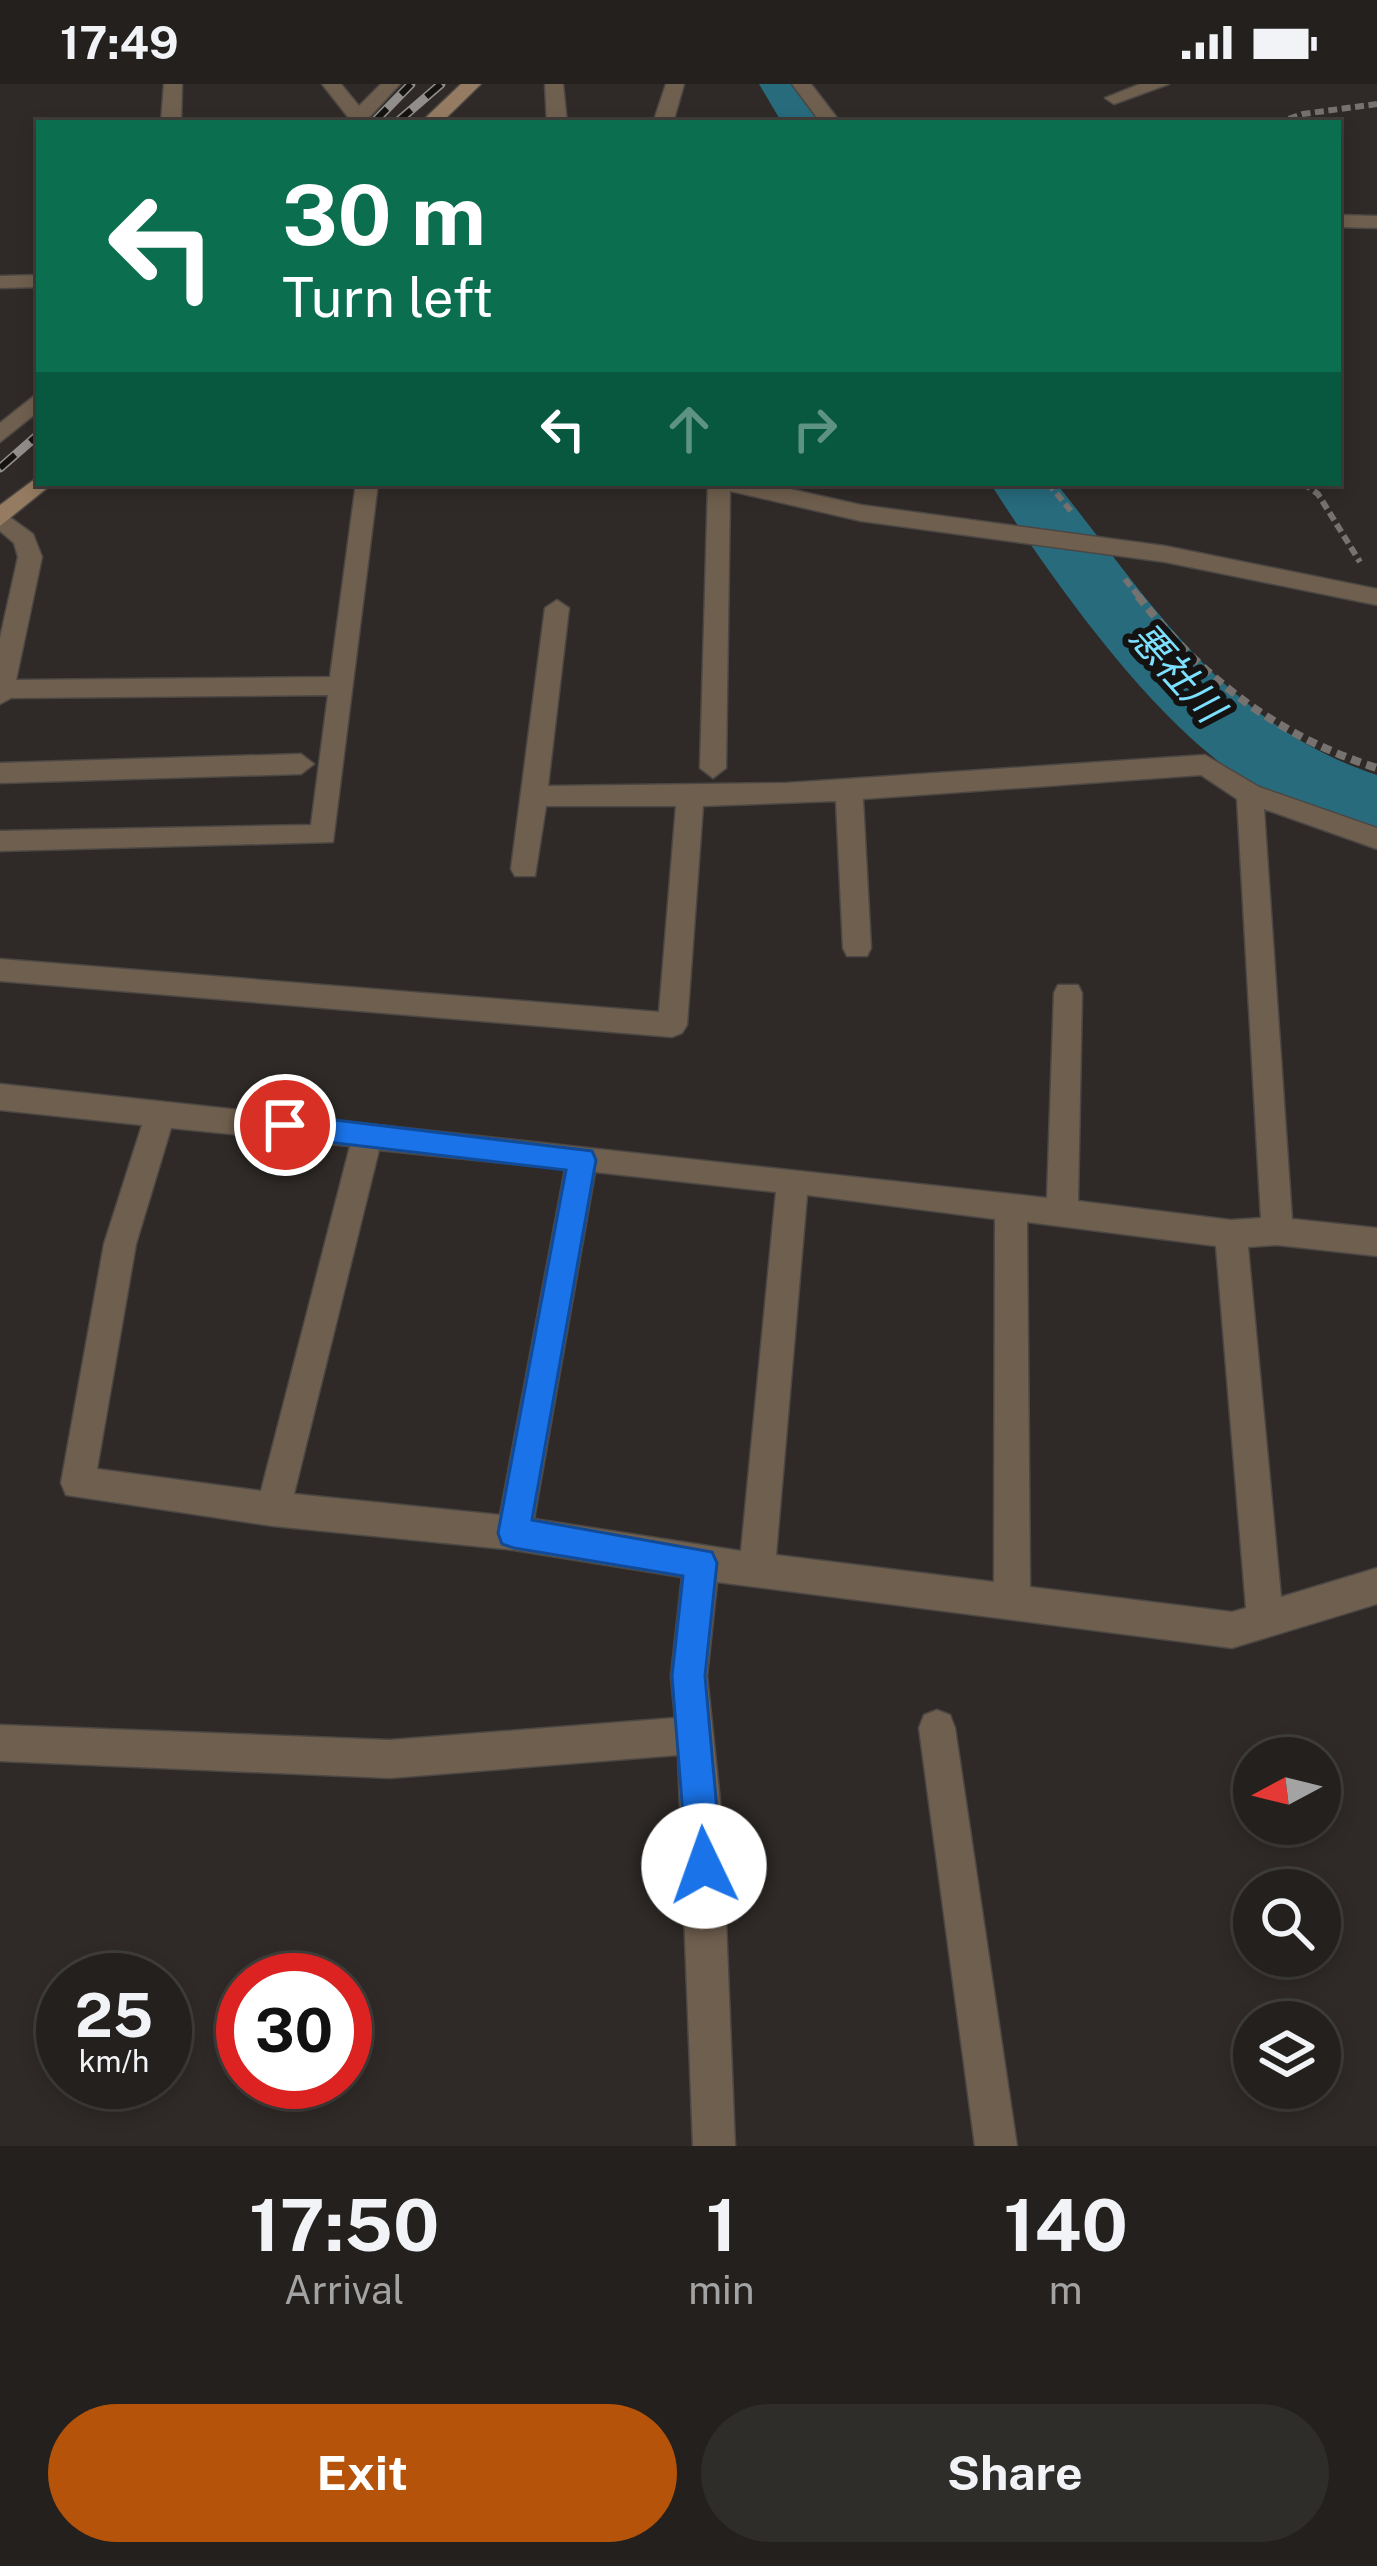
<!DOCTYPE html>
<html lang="en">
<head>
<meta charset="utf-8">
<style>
	body { margin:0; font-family:"Public Sans","Noto Sans JP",sans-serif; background:#2f2d2a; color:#f1f3f6; height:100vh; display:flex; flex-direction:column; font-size:45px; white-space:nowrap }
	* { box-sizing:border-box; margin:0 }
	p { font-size:39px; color:#a3a3a4 }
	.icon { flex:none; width:66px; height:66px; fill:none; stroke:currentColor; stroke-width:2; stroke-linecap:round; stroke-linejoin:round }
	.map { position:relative; height:2062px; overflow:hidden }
	.sheet { display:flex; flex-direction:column; background:#23201d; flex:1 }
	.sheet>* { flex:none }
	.hud { position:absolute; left:36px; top:36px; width:1305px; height:366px; border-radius:0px; box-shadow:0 6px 18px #0003,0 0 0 3px #403e3b; background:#0b6e4f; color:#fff; overflow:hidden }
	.needle { width:78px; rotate:263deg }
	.tools { position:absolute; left:1233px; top:1653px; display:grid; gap:24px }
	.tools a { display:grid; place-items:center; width:108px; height:108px; border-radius:50%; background:#23201d; box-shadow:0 6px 18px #0003,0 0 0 3px #403e3b; font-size:60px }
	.speed { position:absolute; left:36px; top:1869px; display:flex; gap:24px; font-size:60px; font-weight:700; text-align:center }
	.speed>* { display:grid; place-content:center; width:156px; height:156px; border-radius:50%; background:#23201d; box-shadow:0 6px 18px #0003,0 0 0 3px #403e3b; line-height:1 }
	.speed small { font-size:30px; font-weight:400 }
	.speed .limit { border:18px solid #d22; background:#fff; color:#111 }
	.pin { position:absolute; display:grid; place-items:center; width:102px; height:102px; color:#fff; margin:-51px; border:6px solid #fff; border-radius:50%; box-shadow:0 3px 12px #0007 }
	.me { position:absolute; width:132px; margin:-66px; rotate:357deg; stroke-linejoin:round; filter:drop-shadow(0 0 9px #0008) }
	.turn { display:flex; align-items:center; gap:42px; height:252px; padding:0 48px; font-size:54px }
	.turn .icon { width:156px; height:156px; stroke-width:2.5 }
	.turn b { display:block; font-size:84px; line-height:102px }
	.lanes { display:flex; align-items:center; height:114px; padding:0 48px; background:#0003; justify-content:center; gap:60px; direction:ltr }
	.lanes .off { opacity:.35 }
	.eta { display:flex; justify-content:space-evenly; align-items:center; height:204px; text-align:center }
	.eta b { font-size:72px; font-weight:700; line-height:84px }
	.primary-button { display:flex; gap:24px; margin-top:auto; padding:24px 48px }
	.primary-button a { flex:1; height:138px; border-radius:72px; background:#b45309; color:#fff; font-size:48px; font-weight:700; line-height:138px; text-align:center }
	.primary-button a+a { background:#2f2d2a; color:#f1f3f6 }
	.status { display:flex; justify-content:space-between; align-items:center; height:84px; padding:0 60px; background:#23201d; direction:ltr }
	.status svg { height:33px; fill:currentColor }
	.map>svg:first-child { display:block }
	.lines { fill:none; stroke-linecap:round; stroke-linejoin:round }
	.river { fill:#276b7d; fill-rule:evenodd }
	.street-casing { stroke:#4b4744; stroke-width:3 }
	.secondary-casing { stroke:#4b4744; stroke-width:3 }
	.path-far1 { stroke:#76726f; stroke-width:6; stroke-dasharray:9 4.5; stroke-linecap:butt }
	.path { stroke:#76726f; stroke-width:8; stroke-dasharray:10 6; stroke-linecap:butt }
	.street { fill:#6f5f4e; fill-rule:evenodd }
	.secondary { fill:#957b61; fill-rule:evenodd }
	.rail-casing { stroke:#928e8c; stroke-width:9 }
	.rail { stroke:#151312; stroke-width:6; stroke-dasharray:20; stroke-linecap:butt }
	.route { fill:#1a73e8; stroke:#114b97; stroke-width:3 }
	.labels { text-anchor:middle; stroke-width:12; stroke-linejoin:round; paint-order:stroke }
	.water-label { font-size:39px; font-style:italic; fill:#7ce1ff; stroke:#151312 }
</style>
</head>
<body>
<div class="status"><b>17:49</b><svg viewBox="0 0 49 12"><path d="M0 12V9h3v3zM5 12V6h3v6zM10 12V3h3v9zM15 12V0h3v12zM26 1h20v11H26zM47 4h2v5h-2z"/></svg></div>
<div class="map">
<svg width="1377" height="2062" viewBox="0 0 1377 2062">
	<rect width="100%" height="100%" fill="#2f2a27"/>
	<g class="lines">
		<path class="river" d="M 759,0 L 811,0 L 836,39 L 782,39 Z
			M 990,399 L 1056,399 C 1151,518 1225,641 1377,691 L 1377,747 C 1331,733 1281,720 1240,693 C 1148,632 1050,493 990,399 Z"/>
		<g class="street-casing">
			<path id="street" d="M 164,0 L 182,0 L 181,39 L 161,39 Z
				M 322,0 L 341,0 L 359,22 L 381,0 L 400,0 L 364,39 L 343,39 L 348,33 Z
				M 545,0 L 563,0 L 567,39 L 547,39 Z
				M 666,0 L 684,0 L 673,39 L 653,39 Z
				M 792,0 L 811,0 L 841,39 L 821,39 Z
				M 1140,0 L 1169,0 L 1114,20 L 1105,14 Z
				M 1338,131 L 1377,132 L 1377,144 L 1338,143 Z
				M 39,191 L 39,203 L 0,204 L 0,192 Z
				M 39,308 L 39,327 L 0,358 L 0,339 Z
				M 356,399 L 378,399 L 333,758 L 0,767 L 0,747 L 311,741 L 328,611 L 11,614 L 0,620 L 0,554 L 18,473 L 14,459 L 0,447 L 0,426 L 33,450 L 42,473 L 16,596 L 330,593 Z
				M 708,399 L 763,399 L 861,421 L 1165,462 L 1377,505 L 1377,521 L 1165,478 L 861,437 L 730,407 L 726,684 L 713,694 L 700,684 Z
				M 557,516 L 569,524 L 548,702 L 786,699 L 1205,671 L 1259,703 L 1377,744 L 1377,765 L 1264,725 L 1292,1135 L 1377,1144 L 1377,1172 L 1277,1161 L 1248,1163 L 1281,1513 L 1377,1484 L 1377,1520 L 1232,1564 L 717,1498 L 707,1592 L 722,1736 L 735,2062 L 693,2062 L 678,1671 L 390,1694 L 0,1677 L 0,1641 L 390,1656 L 675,1634 L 671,1592 L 682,1493 L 514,1466 L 273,1442 L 66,1411 L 61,1399 L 104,1160 L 142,1041 L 0,1026 L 0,1000 L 1047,1114 L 1054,909 L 1058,901 L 1078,901 L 1082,909 L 1078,1117 L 1231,1136 L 1261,1134 L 1237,715 L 1201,691 L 863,715 L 871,864 L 867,872 L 847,872 L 843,864 L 836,717 L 703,722 L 687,941 L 682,949 L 672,953 L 0,897 L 0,875 L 659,928 L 676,722 L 546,722 L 535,792 L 515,792 L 511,785 L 545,524 ZM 171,1044 L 350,1062 L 261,1407 L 97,1385 L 136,1160 ZM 379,1066 L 565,1085 L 500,1431 L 294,1410 ZM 595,1088 L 776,1108 L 741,1467 L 534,1435 ZM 807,1111 L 995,1135 L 994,1498 L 776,1471 ZM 1027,1138 L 1216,1162 L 1246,1524 L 1232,1528 L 1030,1503 Z
				M 301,670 L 314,680 L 301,690 L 0,699 L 0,679 Z
				M 937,1626 L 950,1631 L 955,1644 L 1017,2062 L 975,2062 L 919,1644 L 924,1631 Z"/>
		</g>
		<g class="secondary-casing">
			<path id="secondary" d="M 461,0 L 481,0 L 441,39 L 420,39 Z
				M 39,392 L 39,399 L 50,399 L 47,404 L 0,442 L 0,421 Z"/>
		</g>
		<path class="path-far1" d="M 1276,39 L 1303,30 L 1377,20
			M 1048,399 L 1071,427
			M 1303,399 L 1318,410 L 1360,478
			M 1125,495 L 1141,515"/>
		<path class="path" d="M 1138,512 C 1203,595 1277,652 1377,684"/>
		<use href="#street" class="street"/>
		<use href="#secondary" class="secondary"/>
		<g class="rail-casing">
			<path id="rail" d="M 373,39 L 411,0
				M 396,39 L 441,0
				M 0,384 L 39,350"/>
		</g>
		<use href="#rail" class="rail"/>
	</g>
	<path class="route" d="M 285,1030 L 592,1067 L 596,1076 L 532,1436 L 712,1468 L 717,1479 L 705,1592 L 722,1782 L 717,1795 L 704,1800 L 692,1795 L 687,1782 L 672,1592 L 683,1492 L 514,1464 L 502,1460 L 498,1449 L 566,1086 L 285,1053 L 276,1050 L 272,1041 L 276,1033 Z"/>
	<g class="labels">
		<g class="water-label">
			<text transform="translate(1177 588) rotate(48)" y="14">悪社川</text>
		</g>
	</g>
</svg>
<div class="tools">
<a><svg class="needle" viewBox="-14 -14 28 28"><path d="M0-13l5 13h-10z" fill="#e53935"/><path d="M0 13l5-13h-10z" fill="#a3a3a4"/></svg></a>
<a><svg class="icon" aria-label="search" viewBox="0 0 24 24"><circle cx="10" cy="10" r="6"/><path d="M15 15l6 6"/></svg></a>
<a><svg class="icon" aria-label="layers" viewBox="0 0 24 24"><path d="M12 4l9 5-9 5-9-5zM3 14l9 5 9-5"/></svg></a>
</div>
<div class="speed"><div>25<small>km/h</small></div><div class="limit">30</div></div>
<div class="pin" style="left:285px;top:1041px;background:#d93025"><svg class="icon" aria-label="arrive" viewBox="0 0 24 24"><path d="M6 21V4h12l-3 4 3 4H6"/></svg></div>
<svg class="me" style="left:704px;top:1782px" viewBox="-20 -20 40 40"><circle r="19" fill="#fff"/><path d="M0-13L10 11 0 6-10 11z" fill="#1a73e8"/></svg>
<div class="hud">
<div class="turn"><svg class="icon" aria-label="left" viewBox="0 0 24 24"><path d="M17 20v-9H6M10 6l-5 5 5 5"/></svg><div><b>30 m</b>Turn left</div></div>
<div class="lanes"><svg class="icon" aria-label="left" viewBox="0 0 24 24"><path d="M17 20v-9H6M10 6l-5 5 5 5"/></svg><svg class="icon off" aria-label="ahead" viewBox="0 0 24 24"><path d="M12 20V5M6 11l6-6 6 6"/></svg><svg class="icon off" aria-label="right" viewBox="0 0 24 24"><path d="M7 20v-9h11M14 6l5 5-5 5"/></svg></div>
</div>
</div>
<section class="sheet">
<div class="eta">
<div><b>17:50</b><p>Arrival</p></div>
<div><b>1</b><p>min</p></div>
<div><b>140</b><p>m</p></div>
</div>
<div class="primary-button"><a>Exit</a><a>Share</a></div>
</section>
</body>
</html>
